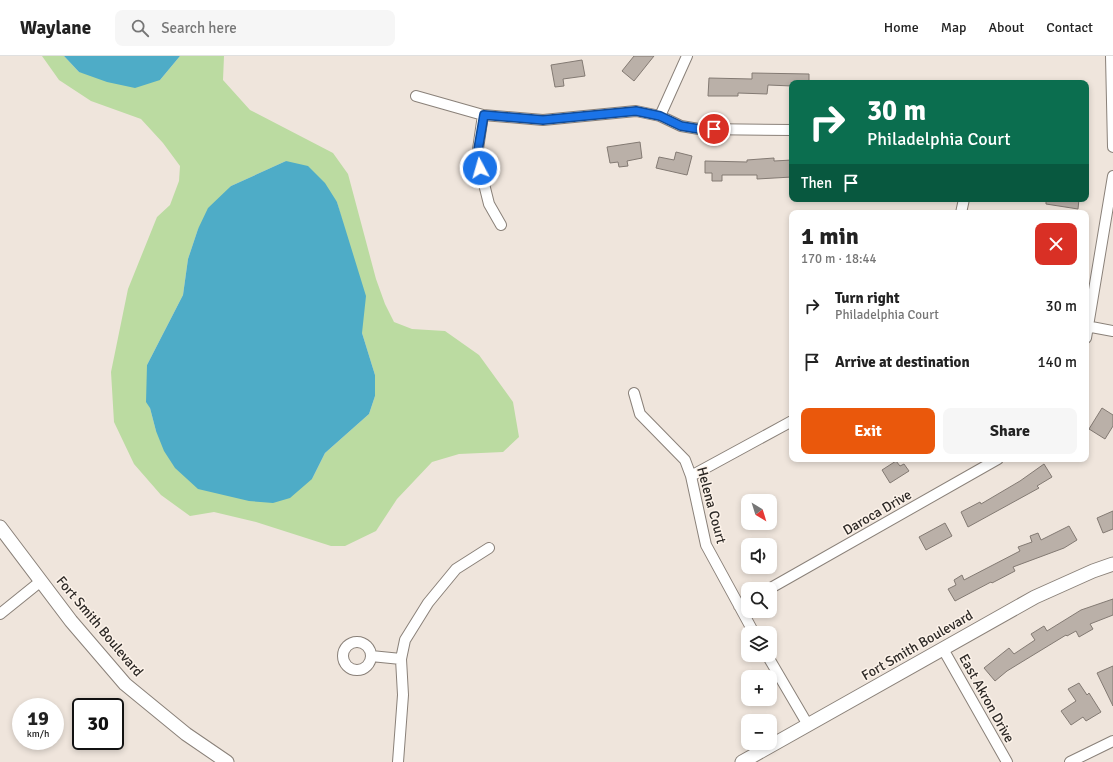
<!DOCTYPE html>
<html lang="en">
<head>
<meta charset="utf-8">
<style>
	body { margin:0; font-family:Signika,sans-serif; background:#f6f6f6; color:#222; height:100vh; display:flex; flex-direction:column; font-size:15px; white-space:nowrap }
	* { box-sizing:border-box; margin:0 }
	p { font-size:13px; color:#767676 }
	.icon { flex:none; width:22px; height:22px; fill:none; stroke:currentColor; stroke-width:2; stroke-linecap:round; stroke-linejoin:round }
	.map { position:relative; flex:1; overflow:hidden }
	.panel { position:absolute; left:789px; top:154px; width:300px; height:252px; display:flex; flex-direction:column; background:#fff; border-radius:8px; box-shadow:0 2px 6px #0003 }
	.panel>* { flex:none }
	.banner { position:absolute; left:789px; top:24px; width:300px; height:122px; border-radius:8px; box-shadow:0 2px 6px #0003; background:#0b6e4f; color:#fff; overflow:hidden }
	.needle { width:26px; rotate:142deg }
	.tools { position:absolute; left:741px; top:438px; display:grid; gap:8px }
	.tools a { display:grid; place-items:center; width:36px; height:36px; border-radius:8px; background:#fff; box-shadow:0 2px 6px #0003; font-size:20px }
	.speed { position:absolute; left:12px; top:642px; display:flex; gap:8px; font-size:20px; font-weight:700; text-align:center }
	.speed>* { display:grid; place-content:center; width:52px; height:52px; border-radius:50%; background:#fff; box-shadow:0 2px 6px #0003; line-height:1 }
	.speed small { font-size:10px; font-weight:400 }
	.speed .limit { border:2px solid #111; border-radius:6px; background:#fff; color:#111 }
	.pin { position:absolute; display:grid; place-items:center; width:34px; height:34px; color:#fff; margin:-17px; border:2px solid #fff; border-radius:50%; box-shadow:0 1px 4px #0007 }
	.me { position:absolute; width:44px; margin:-22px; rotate:354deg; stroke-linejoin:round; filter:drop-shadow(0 0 3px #0008) }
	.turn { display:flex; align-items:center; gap:14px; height:84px; padding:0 12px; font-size:18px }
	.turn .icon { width:52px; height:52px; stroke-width:2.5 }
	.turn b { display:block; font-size:28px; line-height:34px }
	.then { display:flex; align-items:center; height:38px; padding:0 12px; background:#0003; gap:8px; font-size:15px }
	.round { display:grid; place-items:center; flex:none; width:42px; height:42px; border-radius:8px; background:#f6f6f6 }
	.head { display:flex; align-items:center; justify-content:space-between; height:68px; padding:0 12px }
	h1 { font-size:24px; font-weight:700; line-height:30px }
	.button { display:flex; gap:8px; margin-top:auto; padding:8px 12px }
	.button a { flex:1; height:46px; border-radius:8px; background:#ea580c; color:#fff; font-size:16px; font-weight:700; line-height:46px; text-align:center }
	.button a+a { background:#f6f6f6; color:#222 }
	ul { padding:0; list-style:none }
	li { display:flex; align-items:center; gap:12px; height:56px; padding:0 12px }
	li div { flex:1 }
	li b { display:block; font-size:15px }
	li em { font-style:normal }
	header { display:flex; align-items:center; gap:24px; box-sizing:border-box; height:56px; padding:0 20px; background:#fff; border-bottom:1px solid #e0e0e0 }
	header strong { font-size:19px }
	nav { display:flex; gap:22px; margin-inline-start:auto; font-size:14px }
	.search { width:280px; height:36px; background:#f6f6f6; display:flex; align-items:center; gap:10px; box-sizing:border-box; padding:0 14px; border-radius:8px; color:#767676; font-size:15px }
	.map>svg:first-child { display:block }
	.green { fill:#bbdba1; fill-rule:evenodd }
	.water { fill:#4eacc7 }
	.building { fill:#bab0a8; stroke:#837a73 }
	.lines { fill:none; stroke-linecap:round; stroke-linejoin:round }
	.minor-casing { stroke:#8a8179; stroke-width:12 }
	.tertiary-casing { stroke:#8a8179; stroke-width:15 }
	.minor { stroke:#fff; stroke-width:10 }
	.tertiary { stroke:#fff; stroke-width:13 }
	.route-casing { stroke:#114b97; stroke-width:10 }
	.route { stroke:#1a73e8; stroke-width:7 }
	.labels { text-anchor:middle; stroke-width:3; stroke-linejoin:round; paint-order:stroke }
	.street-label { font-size:14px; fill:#2d2926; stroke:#fcf2e9 }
</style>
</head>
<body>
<header>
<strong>Waylane</strong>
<div class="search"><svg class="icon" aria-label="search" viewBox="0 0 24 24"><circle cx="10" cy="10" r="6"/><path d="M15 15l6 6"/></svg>Search here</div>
<nav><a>Home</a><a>Map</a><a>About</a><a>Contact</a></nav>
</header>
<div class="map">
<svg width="1113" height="706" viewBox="0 0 1113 706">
	<rect width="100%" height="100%" fill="#efe5dc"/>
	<path class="green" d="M 42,0 L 64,0 L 79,16 L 160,24 L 180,0 L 224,0 L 223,24 L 250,54 L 333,97 L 348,118 L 376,223 L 385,248 L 394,266 L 412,273 L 445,275 L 479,299 L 513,346 L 519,381 L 503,396 L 459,398 L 432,406 L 397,443 L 376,475 L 345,490 L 331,490 L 256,466 L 214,456 L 190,460 L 161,439 L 134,408 L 114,366 L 111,316 L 128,233 L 157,161 L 170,149 L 179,125 L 180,110 L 163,87 L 141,63 L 91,45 L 59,24 ZM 286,105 L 337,146 L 355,211 L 362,261 L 362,277 L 375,319 L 375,340 L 369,358 L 325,397 L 312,423 L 156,375 L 150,352 L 147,309 L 183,239 L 188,203 L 198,173 L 231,130 Z"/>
	<path class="water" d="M 64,0 L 180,0 L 160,24 L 135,32 L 107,26 L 79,16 Z
		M 286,105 L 308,110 L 325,127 L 337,146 L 366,240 L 362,277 L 375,319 L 375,340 L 369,358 L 325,397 L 312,423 L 290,442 L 273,447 L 249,445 L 198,433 L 175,412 L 164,395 L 156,375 L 150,352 L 146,346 L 147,309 L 183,239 L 188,203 L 198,173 L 208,152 L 231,130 Z"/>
	<path class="building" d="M 634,0 L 654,0 L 634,25 L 622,15 Z
		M 582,4 L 585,20 L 563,23 L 564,30 L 555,31 L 551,9 Z
		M 752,17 L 809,18 L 809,27 L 792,27 L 792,30 L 768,29 L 767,38 L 738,37 L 738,40 L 708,40 L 709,22 L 752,23 Z
		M 640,86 L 642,102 L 627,105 L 628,110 L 619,111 L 618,106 L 610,107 L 607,91 Z
		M 676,96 L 692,100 L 687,119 L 656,112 L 659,101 L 674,104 Z
		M 774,102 L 774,105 L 792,104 L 792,121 L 757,123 L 757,119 L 722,119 L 722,125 L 712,125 L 712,117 L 705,117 L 705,105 L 747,106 L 747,104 Z
		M 1046,143 L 1079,143 L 1078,153 L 1046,148 Z
		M 1102,352 L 1113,359 L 1113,370 L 1105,383 L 1089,373 Z
		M 896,405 L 900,410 L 904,408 L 909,415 L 890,427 L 882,414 Z
		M 1044,408 L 1052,421 L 1037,430 L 1039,432 L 968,471 L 961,456 L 980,446 L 981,448 L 1020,425 Z
		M 1113,455 L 1113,473 L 1103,477 L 1097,462 Z
		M 945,467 L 952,480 L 926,494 L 919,481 Z
		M 1069,470 L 1077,484 L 1064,492 L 1013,511 L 1015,515 L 992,527 L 991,526 L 955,545 L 948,533 L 956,529 L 954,524 L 962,519 L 964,524 L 1020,495 L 1018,491 L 1032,486 L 1030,480 L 1038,477 L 1041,484 Z
		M 1113,543 L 1113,559 L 1090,568 L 1093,573 L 1079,581 L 1076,575 L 1067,580 L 1066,579 L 1007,615 L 995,625 L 984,612 L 1009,592 L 1014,598 L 1035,584 L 1031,578 L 1044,570 L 1047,575 L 1081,554 Z
		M 1113,610 L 1113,650 L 1097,617 Z
		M 1079,627 L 1087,639 L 1089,637 L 1101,656 L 1086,665 L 1083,661 L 1071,669 L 1061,655 L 1076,645 L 1068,633 Z"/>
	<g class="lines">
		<g class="minor-casing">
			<path id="minor" d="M 1111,0 L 1113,91
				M 416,40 L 483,59 L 543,64 L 636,55 L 660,60 L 681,70 L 699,73 L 792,74
				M 483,59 L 477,100 L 489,148 L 501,169
				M 660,60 L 687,0
				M 961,157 L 964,143
				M 1086,270 L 1113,275
				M 1086,282 L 1113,120
				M 634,337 L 640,358 L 685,404 L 691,420 L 706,489 L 754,577
				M 691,420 L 792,365
				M 769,533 L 998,403
				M 739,550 L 748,545
				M 0,558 L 41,525
				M343 600a14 14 0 1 1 28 0a14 14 0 1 1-28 0Z
				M 943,593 L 1007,706
				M 767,599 L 808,669
				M 371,600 L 401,603
				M 398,706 L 403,639 L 401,603 L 405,584 L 428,547 L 456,513 L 489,492
				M 1070,706 L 1113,685"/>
		</g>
		<g class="tertiary-casing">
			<path id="tertiary" d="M 0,471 L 71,565 L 125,628 L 186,678 L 227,706
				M 742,706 L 1035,541 L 1093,515 L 1113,508"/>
		</g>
		<use href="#minor" class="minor"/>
		<use href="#tertiary" class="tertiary"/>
	</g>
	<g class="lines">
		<g class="route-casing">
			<path id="route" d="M 480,112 L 477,100 L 484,59 L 543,64 L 636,55 L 660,60 L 681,70 L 699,73 L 714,73"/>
		</g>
		<use href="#route" class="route"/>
	</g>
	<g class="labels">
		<g class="street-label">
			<text transform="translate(712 449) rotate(75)" y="5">Helena Court</text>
			<text transform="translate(877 456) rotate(-30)" y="5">Daroca Drive</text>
			<text transform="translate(100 570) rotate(50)" y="5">Fort Smith Boulevard</text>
			<text transform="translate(917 589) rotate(-30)" y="5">Fort Smith Boulevard</text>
			<text transform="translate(987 642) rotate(61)" y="5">East Akron Drive</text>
		</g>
	</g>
</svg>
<div class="tools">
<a><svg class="needle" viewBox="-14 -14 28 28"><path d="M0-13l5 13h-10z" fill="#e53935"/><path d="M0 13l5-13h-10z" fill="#767676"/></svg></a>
<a><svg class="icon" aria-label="sound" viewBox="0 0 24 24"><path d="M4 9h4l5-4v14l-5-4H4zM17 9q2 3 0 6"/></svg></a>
<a><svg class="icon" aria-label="search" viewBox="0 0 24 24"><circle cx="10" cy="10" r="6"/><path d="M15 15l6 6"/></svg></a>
<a><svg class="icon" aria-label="layers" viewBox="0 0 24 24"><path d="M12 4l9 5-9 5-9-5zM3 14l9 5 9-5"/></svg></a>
<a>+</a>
<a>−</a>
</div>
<div class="speed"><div>19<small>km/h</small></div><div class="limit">30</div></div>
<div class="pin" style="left:714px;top:73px;background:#d93025"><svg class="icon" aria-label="arrive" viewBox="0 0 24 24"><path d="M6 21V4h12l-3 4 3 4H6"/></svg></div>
<svg class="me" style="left:480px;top:112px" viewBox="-20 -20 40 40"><circle r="17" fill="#1a73e8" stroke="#fff" stroke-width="3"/><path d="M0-11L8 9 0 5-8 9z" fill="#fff"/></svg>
<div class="banner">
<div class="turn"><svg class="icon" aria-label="right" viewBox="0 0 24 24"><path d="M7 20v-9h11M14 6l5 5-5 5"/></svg><div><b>30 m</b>Philadelphia Court</div></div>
<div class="then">Then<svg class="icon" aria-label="arrive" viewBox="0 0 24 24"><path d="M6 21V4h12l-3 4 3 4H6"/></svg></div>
</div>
<section class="panel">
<div class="head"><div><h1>1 min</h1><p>170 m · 18:44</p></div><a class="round" style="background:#d93025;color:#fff"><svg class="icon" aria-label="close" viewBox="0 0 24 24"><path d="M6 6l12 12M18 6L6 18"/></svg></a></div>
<ul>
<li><svg class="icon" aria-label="right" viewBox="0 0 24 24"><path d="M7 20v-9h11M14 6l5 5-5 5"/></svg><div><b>Turn right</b><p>Philadelphia Court</p></div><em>30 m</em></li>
<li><svg class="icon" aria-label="arrive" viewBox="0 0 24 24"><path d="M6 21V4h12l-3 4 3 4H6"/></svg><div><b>Arrive at destination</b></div><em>140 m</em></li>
</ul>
<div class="button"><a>Exit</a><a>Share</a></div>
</section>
</div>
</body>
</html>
